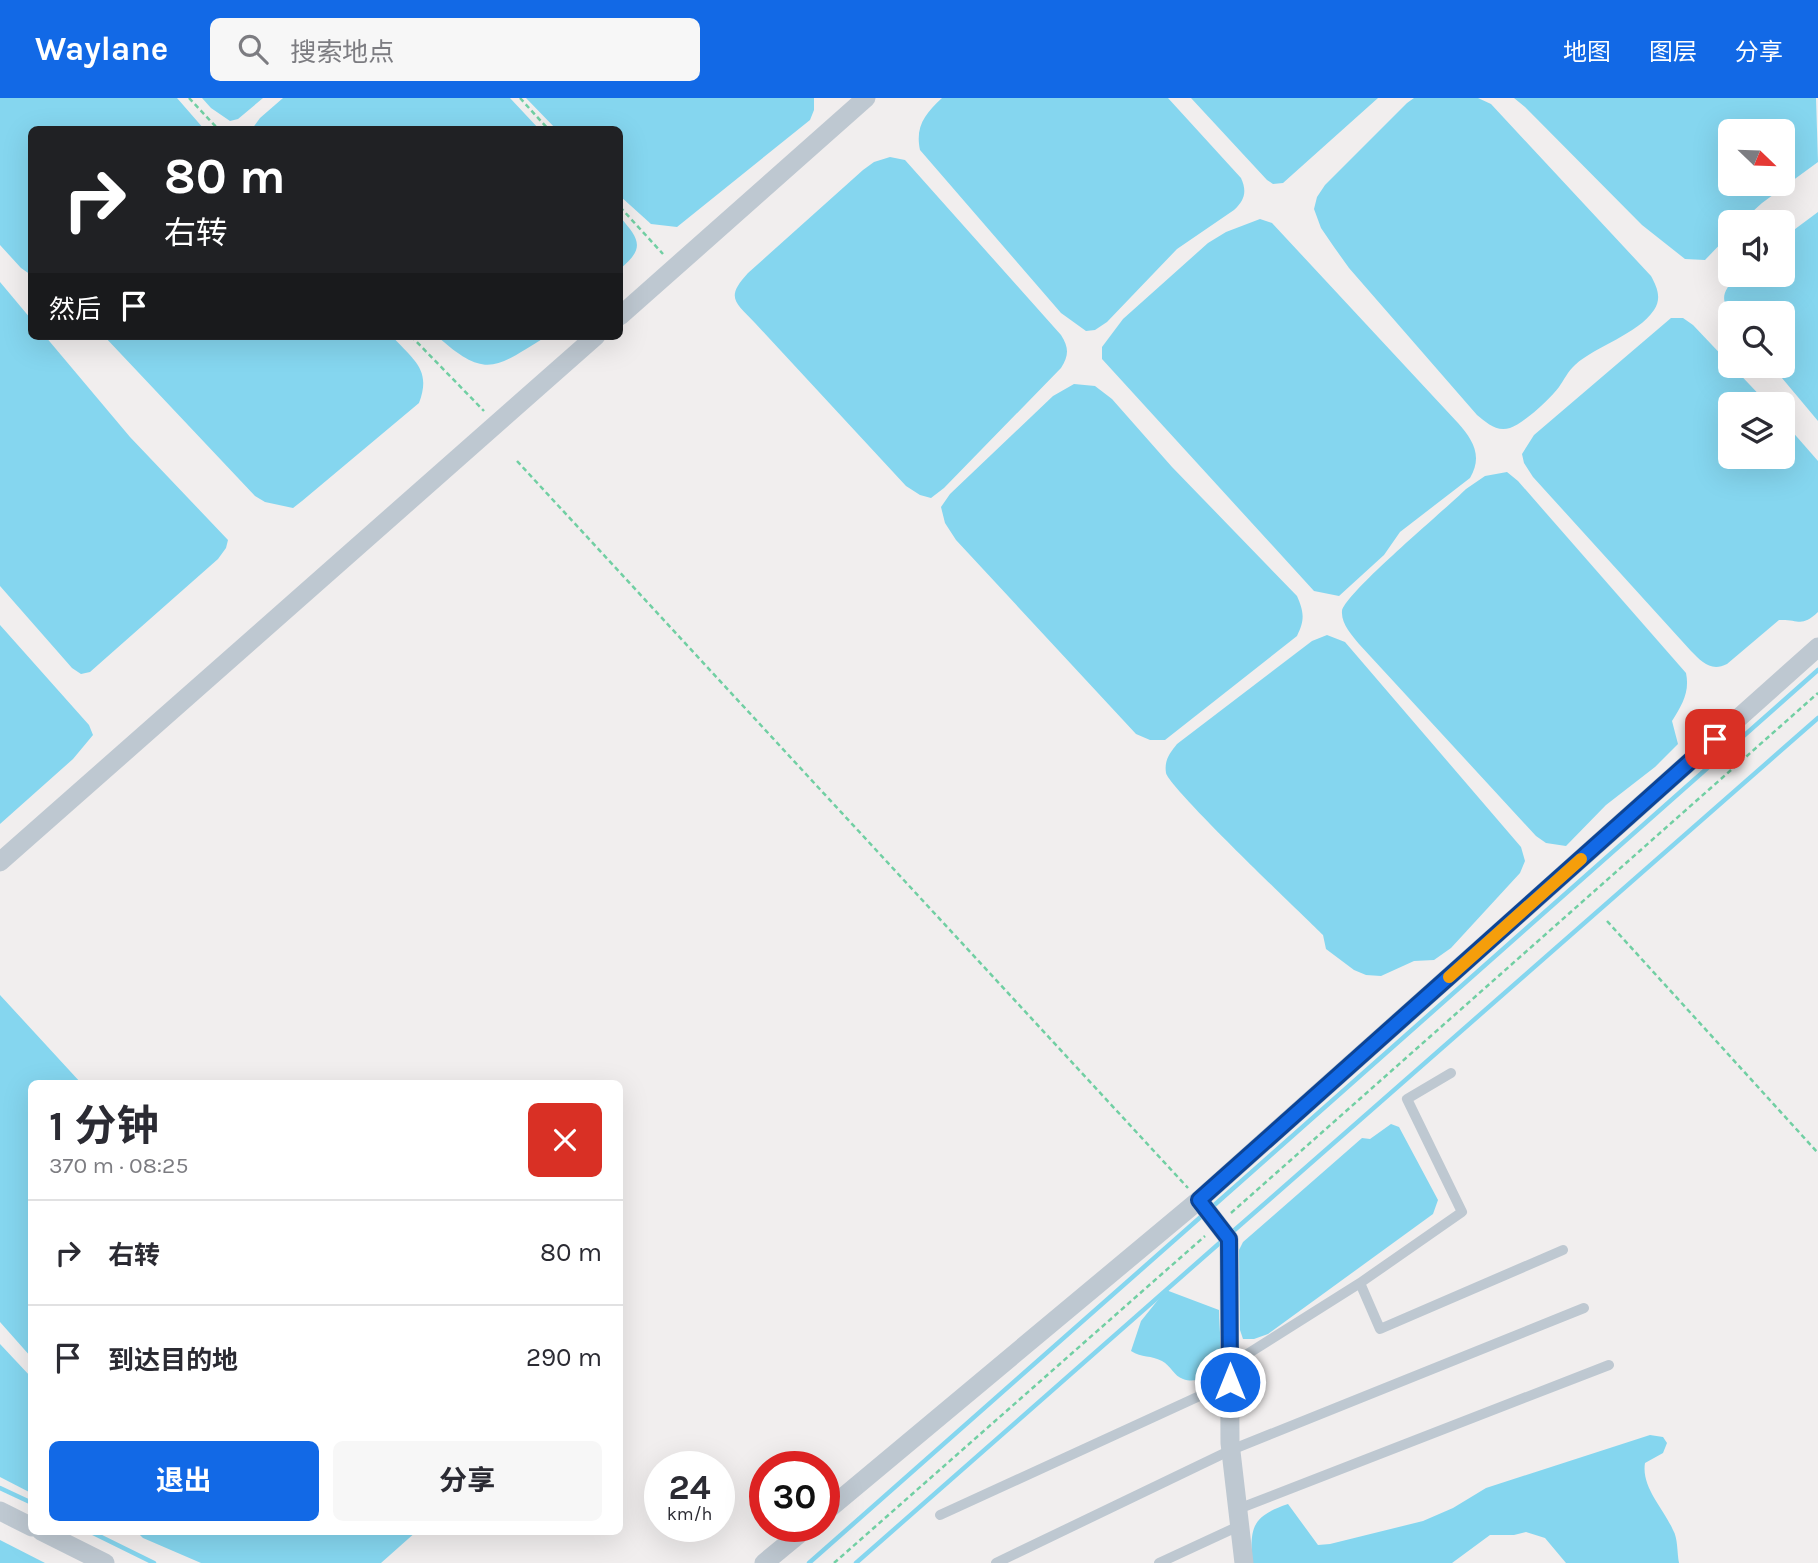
<!DOCTYPE html>
<html lang="zh">
<head>
<meta charset="utf-8">
<style>
	body { margin:0; font-family:Karla,"Noto Sans SC",sans-serif; background:#f7f7f7; color:#2b2b33; height:100vh; display:flex; flex-direction:column; font-size:26px; white-space:nowrap }
	* { box-sizing:border-box; margin:0 }
	p { font-size:23px; color:#7c7c81 }
	.icon { flex:none; width:38px; height:38px; fill:none; stroke:currentColor; stroke-width:2; stroke-linecap:round; stroke-linejoin:round }
	.map { position:relative; flex:1; overflow:hidden }
	.panel { position:absolute; left:28px; top:982px; width:595px; height:455px; display:flex; flex-direction:column; background:#fff; border-radius:10px; box-shadow:0 7px 28px #0002 }
	.panel>* { flex:none }
	.top-card { position:absolute; left:28px; top:28px; width:595px; height:214px; border-radius:10px; box-shadow:0 7px 28px #0002; background:#202124; color:#fff; overflow:hidden }
	.needle { width:46px; rotate:113deg }
	.fabs { position:absolute; left:1718px; top:21px; display:grid; gap:14px }
	.fabs a { display:grid; place-items:center; width:77px; height:77px; border-radius:10px; background:#fff; box-shadow:0 7px 28px #0002; font-size:35px }
	.speed { position:absolute; left:644px; top:1353px; display:flex; gap:14px; font-size:35px; font-weight:700; text-align:center }
	.speed>* { display:grid; place-content:center; width:91px; height:91px; border-radius:50%; background:#fff; box-shadow:0 7px 28px #0002; line-height:1 }
	.speed small { font-size:18px; font-weight:400 }
	.speed .limit { border:10px solid #d22; background:#fff; color:#111 }
	.pin { position:absolute; display:grid; place-items:center; width:60px; height:60px; color:#fff; margin:-30px; border-radius:14px; box-shadow:0 4px 10px #0006 }
	.me { position:absolute; width:77px; margin:-38px; rotate:0deg; stroke-linejoin:round; filter:drop-shadow(0 0 5px #0008) }
	.turn { display:flex; align-items:center; gap:24px; height:147px; padding:0 21px; font-size:32px }
	.turn .icon { width:91px; height:91px; stroke-width:2.5 }
	.turn b { display:block; font-size:49px; line-height:60px }
	.then { display:flex; align-items:center; height:66px; padding:0 21px; background:#0003; gap:14px; font-size:26px }
	.round { display:grid; place-items:center; flex:none; width:74px; height:74px; border-radius:10px; background:#f7f7f7 }
	.summary { display:flex; align-items:center; justify-content:space-between; height:119px; padding:0 21px }
	h1 { font-size:42px; font-weight:700; line-height:52px }
	.cta { display:flex; gap:14px; margin-top:auto; padding:14px 21px }
	.cta a { flex:1; height:80px; border-radius:10px; background:#1269e6; color:#fff; font-size:28px; font-weight:700; line-height:80px; text-align:center }
	.cta a+a { background:#f7f7f7; color:#2b2b33 }
	ul { padding:0; list-style:none }
	li { display:flex; align-items:center; gap:21px; height:105px; padding:0 21px; border-top:2px solid #e1e1e2 }
	li div { flex:1 }
	li b { display:block; font-size:26px }
	li em { font-style:normal }
	header { display:flex; align-items:center; gap:42px; box-sizing:border-box; height:98px; padding:0 35px; background:#1269e6; color:#fff }
	header strong { font-size:33px }
	nav { display:flex; gap:38px; margin-inline-start:auto; font-size:24px }
	.search { width:490px; height:63px; background:#f7f7f7; display:flex; align-items:center; gap:18px; box-sizing:border-box; padding:0 24px; border-radius:10px; color:#7c7c81; font-size:26px }
	.map>svg:first-child { display:block }
	.water { fill:#85d6ef; fill-rule:evenodd }
	.lines { fill:none; stroke-linecap:round; stroke-linejoin:round }
	.stream { stroke:#85d6ef; stroke-width:4.5 }
	.path { stroke:#71cfa3; stroke-width:2.5; stroke-dasharray:5 3.5; stroke-linecap:butt }
	.lane { stroke:#bec8d1; stroke-width:10 }
	.street { stroke:#bec8d1; stroke-width:19 }
	.route-casing { stroke:#0c4496; stroke-width:18 }
	.route { stroke:#1269e6; stroke-width:12 }
	.slow { stroke:#f59e0b; stroke-width:12 }
</style>
</head>
<body>
<header>
<strong>Waylane</strong>
<div class="search"><svg class="icon" aria-label="search" viewBox="0 0 24 24"><circle cx="10" cy="10" r="6"/><path d="M15 15l6 6"/></svg>搜索地点</div>
<nav><a>地图</a><a>图层</a><a>分享</a></nav>
</header>
<div class="map">
<svg width="1818" height="1465" viewBox="0 0 1818 1465">
	<rect width="100%" height="100%" fill="#f1eeee"/>
	<path class="water" d="M 0,0 L 177,0 L 204,31 L 32,32 L 31,177 L 21,170 L 0,147 Z
		M 202,0 L 263,0 L 238,21 L 230,23 L 211,10 Z
		M 283,0 L 510,0 L 539,31 L 252,31 L 260,20 Z
		M 526,0 L 814,0 L 814,12 L 810,22 L 677,129 L 651,126 L 620,98 L 620,32 L 556,31 Z
		M 942,0 L 1168,0 L 1241,80 C 1247,93 1245,102 1234,112 L 1177,151 L 1107,224 L 1095,232 L 1086,233 L 1061,215 L 920,52 C 915,28 925,16 942,0 Z
		M 1191,0 L 1378,0 L 1283,85 L 1273,86 L 1267,82 Z
		M 1414,0 L 1478,0 L 1491,6 L 1651,178 C 1657,189 1662,200 1654,212 C 1637,237 1597,247 1575,267 C 1568,273 1564,282 1559,289 C 1550,301 1523,326 1510,330 C 1496,334 1487,325 1477,317 L 1349,170 L 1334,149 L 1321,130 L 1314,111 L 1317,99 L 1325,87 L 1407,5 Z
		M 1514,0 L 1816,0 L 1818,64 L 1762,105 L 1741,124 L 1731,124 L 1731,135 L 1705,162 L 1685,161 L 1642,127 L 1525,9 ZM 1731,33 L 1783,33 L 1783,86 L 1731,86 Z
		M 890,59 L 905,62 L 1061,237 C 1069,250 1069,257 1061,270 L 944,390 L 931,400 L 920,397 L 906,388 L 755,225 C 735,204 725,200 748,175 L 863,72 L 874,64 Z
		M 1818,114 L 1818,323 L 1772,268 L 1783,268 L 1783,215 L 1731,215 L 1731,218 C 1719,198 1724,195 1736,177 L 1783,177 L 1783,140 Z
		M 620,119 C 640,142 645,150 620,171 Z
		M 1260,121 L 1272,125 L 1458,325 C 1473,342 1483,358 1470,380 L 1400,434 L 1384,457 L 1339,498 L 1314,493 L 1102,261 L 1102,249 L 1123,221 L 1208,145 L 1226,134 Z
		M 0,184 L 31,221 L 32,238 L 45,238 L 130,339 L 228,442 L 226,450 L 218,461 L 90,574 L 81,576 L 72,570 L 0,488 Z
		M 1671,220 L 1683,220 L 1693,227 L 1768,306 L 1731,306 L 1731,359 L 1783,359 L 1783,323 L 1818,363 L 1818,514 C 1801,530 1799,521 1779,522 L 1727,566 C 1711,574 1702,564 1691,553 L 1533,379 L 1524,365 L 1522,356 L 1534,337 Z
		M 104,238 L 392,238 C 413,262 432,271 419,305 L 302,403 L 293,410 L 265,404 L 255,398 Z
		M 437,238 L 547,238 C 496,269 487,283 437,238 Z
		M 1074,286 L 1095,288 L 1112,301 L 1172,369 L 1297,498 C 1304,514 1305,522 1297,538 L 1165,642 L 1150,642 L 1136,636 L 956,442 L 945,425 L 941,409 L 950,396 L 1053,298 Z
		M 1507,374 L 1518,383 L 1686,575 C 1690,594 1682,607 1672,623 L 1678,646 L 1655,669 L 1606,707 L 1566,748 L 1546,745 L 1536,738 L 1359,546 C 1352,537 1341,526 1342,513 C 1345,495 1446,411 1466,391 L 1485,378 Z
		M 0,527 L 89,627 L 93,637 L 73,661 L 0,726 Z
		M 1327,537 L 1345,544 L 1521,749 L 1525,763 L 1520,775 L 1451,850 L 1434,862 L 1414,863 L 1381,878 L 1366,877 L 1354,872 L 1326,851 L 1323,837 C 1301,815 1170,691 1166,675 C 1164,662 1170,655 1177,646 L 1312,543 Z
		M 0,897 L 81,985 L 32,985 L 31,1259 L 0,1224 Z
		M 1391,1026 L 1399,1029 L 1438,1102 L 1433,1116 L 1268,1236 L 1254,1241 L 1243,1241 L 1240,1232 L 1239,1152 L 1243,1144 L 1362,1040 L 1370,1041 Z
		M 1166,1192 L 1219,1212 C 1219,1225 1221,1239 1220,1252 C 1219,1270 1202,1288 1183,1281 C 1174,1278 1171,1268 1162,1263 C 1151,1257 1142,1260 1131,1253 L 1141,1223 Z
		M 0,1246 L 31,1279 L 31,1395 L 0,1379 Z
		M 1650,1337 L 1663,1339 L 1667,1345 L 1663,1355 L 1645,1365 C 1641,1389 1664,1411 1673,1432 C 1678,1440 1677,1455 1679,1465 L 1566,1465 L 1545,1440 L 1526,1434 L 1514,1437 L 1490,1437 L 1452,1465 L 1252,1465 C 1250,1429 1252,1418 1288,1406 L 1318,1447 L 1330,1446 L 1423,1423 L 1453,1410 L 1486,1390 Z
		M 136,1433 L 417,1433 L 381,1465 L 201,1465 L 143,1440 Z
		M 0,1442 L 45,1465 L 0,1465 Z"/>
	<g class="lines">
		<path class="stream" d="M 1211,1110 L 1818,572
			M 1230,1136 L 1818,620
			M 0,1390 L 32,1405
			M 89,1433 L 154,1465
			M 809,1465 L 1204,1116
			M 856,1465 L 1223,1142"/>
		<path class="path" d="M 189,0 L 219,32
			M 520,0 L 549,32
			M 620,109 L 663,156
			M 411,238 L 484,313
			M 517,363 L 1188,1090
			M 1607,823 L 1818,1055
			M 1231,1115 L 1818,595
			M 834,1465 L 1205,1138"/>
		<path class="lane" d="M 1360,1185 L 1380,1231 L 1563,1152
			M 1230,1267 L 1360,1185 L 1462,1114 L 1407,1001 L 1451,975
			M 1238,1411 L 1609,1267
			M 940,1417 L 1230,1284
			M 996,1465 L 1231,1352 L 1584,1210
			M 1159,1465 L 1239,1428"/>
		<path class="street" d="M 620,218 L 866,0
			M 0,764 L 596,238
			M 1199,1102 L 1229,1141 L 1230,1345 L 1244,1465
			M 0,1413 L 32,1429
			M 824,1415 L 1199,1102 L 1818,549
			M 41,1433 L 105,1465
			M 764,1465 L 809,1428"/>
	</g>
	<g class="lines">
		<g class="route-casing">
			<path id="route" d="M 1230,1284 L 1229,1141 L 1199,1102 L 1715,641"/>
		</g>
		<use href="#route" class="route"/>
		<path class="slow" d="M 1449,879 L 1581,761"/>
	</g>
</svg>
<div class="fabs">
<a><svg class="needle" viewBox="-14 -14 28 28"><path d="M0-13l5 13h-10z" fill="#e53935"/><path d="M0 13l5-13h-10z" fill="#7c7c81"/></svg></a>
<a><svg class="icon" aria-label="sound" viewBox="0 0 24 24"><path d="M4 9h4l5-4v14l-5-4H4zM17 9q2 3 0 6"/></svg></a>
<a><svg class="icon" aria-label="search" viewBox="0 0 24 24"><circle cx="10" cy="10" r="6"/><path d="M15 15l6 6"/></svg></a>
<a><svg class="icon" aria-label="layers" viewBox="0 0 24 24"><path d="M12 4l9 5-9 5-9-5zM3 14l9 5 9-5"/></svg></a>
</div>
<div class="speed"><div>24<small>km/h</small></div><div class="limit">30</div></div>
<div class="pin" style="left:1715px;top:641px;background:#d93025"><svg class="icon" aria-label="arrive" viewBox="0 0 24 24"><path d="M6 21V4h12l-3 4 3 4H6"/></svg></div>
<svg class="me" style="left:1230px;top:1284px" viewBox="-20 -20 40 40"><circle r="17" fill="#1269e6" stroke="#fff" stroke-width="3"/><path d="M0-11L8 9 0 5-8 9z" fill="#fff"/></svg>
<div class="top-card">
<div class="turn"><svg class="icon" aria-label="right" viewBox="0 0 24 24"><path d="M7 20v-9h11M14 6l5 5-5 5"/></svg><div><b>80 m</b>右转</div></div>
<div class="then">然后<svg class="icon" aria-label="arrive" viewBox="0 0 24 24"><path d="M6 21V4h12l-3 4 3 4H6"/></svg></div>
</div>
<section class="panel">
<div class="summary"><div><h1>1 分钟</h1><p>370 m · 08:25</p></div><a class="round" style="background:#d93025;color:#fff"><svg class="icon" aria-label="close" viewBox="0 0 24 24"><path d="M6 6l12 12M18 6L6 18"/></svg></a></div>
<ul>
<li><svg class="icon" aria-label="right" viewBox="0 0 24 24"><path d="M7 20v-9h11M14 6l5 5-5 5"/></svg><div><b>右转</b></div><em>80 m</em></li>
<li><svg class="icon" aria-label="arrive" viewBox="0 0 24 24"><path d="M6 21V4h12l-3 4 3 4H6"/></svg><div><b>到达目的地</b></div><em>290 m</em></li>
</ul>
<div class="cta"><a>退出</a><a>分享</a></div>
</section>
</div>
</body>
</html>
